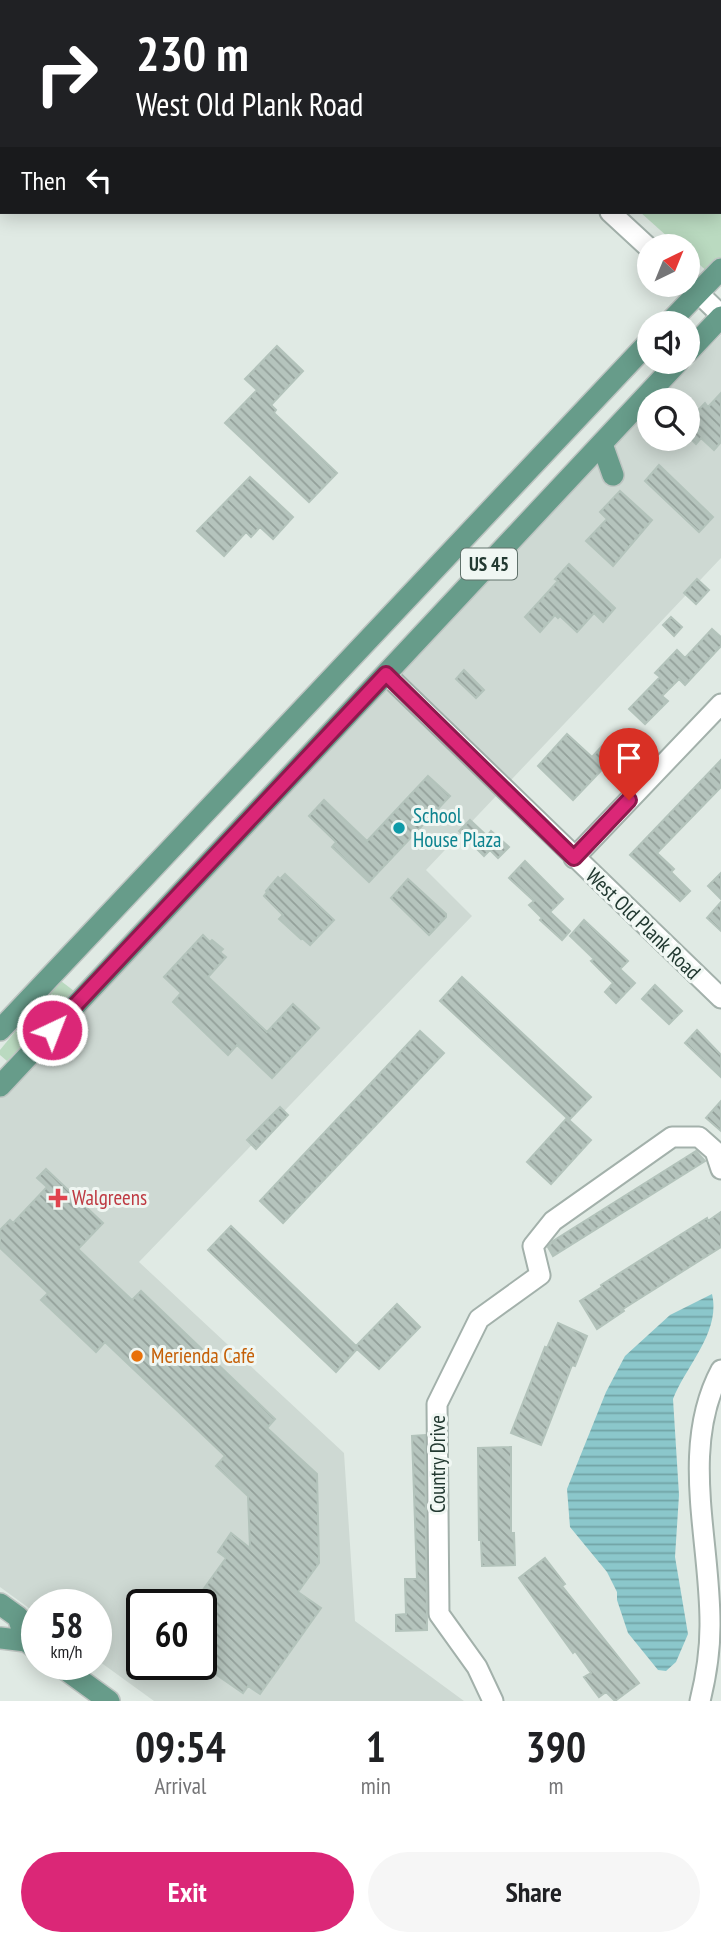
<!DOCTYPE html>
<html lang="en">
<head>
<meta charset="utf-8">
<style>
	body { margin:0; font-family:"PT Sans Narrow",sans-serif; background:#f6f6f6; color:#202124; height:100vh; display:flex; flex-direction:column; font-size:26px; white-space:nowrap }
	* { box-sizing:border-box; margin:0 }
	p { font-size:23px; color:#757577 }
	.icon { flex:none; width:38px; height:38px; fill:none; stroke:currentColor; stroke-width:2; stroke-linecap:round; stroke-linejoin:round }
	.map { position:relative; height:1701px; overflow:hidden }
	.details { display:flex; flex-direction:column; background:#fff; flex:1 }
	.details>* { flex:none }
	.banner { position:absolute; left:0px; top:0px; width:721px; height:214px; box-shadow:0 4px 18px #0003; background:#202124; color:#fff; overflow:hidden }
	.needle { width:46px; rotate:43deg }
	.controls { position:absolute; left:637px; top:234px; display:grid; gap:14px }
	.controls a { display:grid; place-items:center; width:63px; height:63px; border-radius:50%; background:#fff; box-shadow:0 4px 18px #0003; font-size:35px }
	.speed { position:absolute; left:21px; top:1589px; display:flex; gap:14px; font-size:35px; font-weight:700; text-align:center }
	.speed>* { display:grid; place-content:center; width:91px; height:91px; border-radius:50%; background:#fff; box-shadow:0 4px 18px #0003; line-height:1 }
	.speed small { font-size:18px; font-weight:400 }
	.speed .limit { border:4px solid #111; border-radius:10px; background:#fff; color:#111 }
	.pin { position:absolute; display:grid; place-items:center; width:60px; height:60px; color:#fff; margin:-72px -30px; border-radius:50% 50% 50% 0; rotate:-45deg; box-shadow:0 0 7px #0007 }
	.pin .icon { rotate:45deg }
	.me { position:absolute; width:77px; margin:-38px; rotate:43deg; stroke-linejoin:round; filter:drop-shadow(0 0 5px #0008) }
	.turn { display:flex; align-items:center; gap:24px; height:147px; padding:0 21px; font-size:32px }
	.turn .icon { width:91px; height:91px; stroke-width:2.5 }
	.turn b { display:block; font-size:49px; line-height:60px }
	.then { display:flex; align-items:center; height:66px; padding:0 21px; background:#0003; gap:14px; font-size:26px }
	.eta { display:flex; justify-content:space-evenly; align-items:center; height:119px; text-align:center }
	.eta b { font-size:42px; font-weight:700; line-height:49px }
	.button { display:flex; gap:14px; margin-top:auto; padding:14px 21px }
	.button a { flex:1; height:80px; border-radius:42px; background:#db2777; color:#fff; font-size:28px; font-weight:700; line-height:80px; text-align:center }
	.button a+a { background:#f6f6f6; color:#202124 }
	.map>svg:first-child { display:block }
	.built { fill:#ced9d3; fill-rule:evenodd }
	.grass { fill:#badac0 }
	.water { fill:url(#water-rules) }
	.building { fill:url(#building-back-hatch); stroke:#b3c3bb; stroke-width:2 }
	.lines { fill:none; stroke-linecap:round; stroke-linejoin:round }
	.minor-casing { stroke:#a3b1ab; stroke-width:23 }
	.major-casing { stroke:#bdc4c1; stroke-width:24 }
	.minor { stroke:#fff; stroke-width:19 }
	.major { stroke:#679c8a; stroke-width:21 }
	.route-casing { stroke:#8e194d; stroke-width:18 }
	.route { stroke:#db2777; stroke-width:12 }
	.culture-dot { fill:#0f9aa8; stroke:#f0f7f3; stroke-width:2.5 }
	.health-dot { fill:#e0444e; stroke:#f0f7f3; stroke-width:2.5 }
	.food-dot { fill:#e8710a; stroke:#f0f7f3; stroke-width:2.5 }
	.labels { text-anchor:middle; stroke-width:6; stroke-linejoin:round; paint-order:stroke }
	.shield { fill:#f0f7f3; stroke:#60726b; stroke-width:2 }
	.shield-label { font-size:19px; font-weight:bold; fill:#223931 }
	.culture-label { font-size:21px; fill:#0d838f; stroke:#f0f7f3; text-anchor:start }
	.street-label { font-size:21px; fill:#223931; stroke:#f0f7f3 }
	.health-label { font-size:21px; fill:#be3a42; stroke:#f0f7f3; text-anchor:start }
	.food-label { font-size:21px; fill:#c56008; stroke:#f0f7f3; text-anchor:start }
</style>
</head>
<body>
<div class="map">
<svg width="721" height="1701" viewBox="0 0 721 1701">
	<defs>
		<pattern id="water-rules" width="6" height="5" patternUnits="userSpaceOnUse" patternTransform="scale(1.75)"><rect width="6" height="5" fill="#8bc7cb"/><path d="M0 2.5h6" fill="none" stroke="#71a3a5"/></pattern>
		<pattern id="building-back-hatch" width="6" height="6" patternUnits="userSpaceOnUse" patternTransform="scale(1.75)"><rect width="6" height="6" fill="#b5c4bd"/><path d="M-1 5l2 2M0 0l6 6M5-1l2 2" fill="none" stroke="#93a09a"/></pattern>
	</defs>
	<rect width="100%" height="100%" fill="#e0eae4"/>
	<path class="built" d="M 721,335 L 721,558 L 426,870 L 472,916 L 139,1262 L 344,1453 L 355,1621 L 464,1701 L 154,1701 L 96,1659 L 96,1605 L 37,1605 L 37,1614 L 0,1587 L 0,1096 L 319,754 L 649,409 L 649,439 L 688,439 L 688,401 L 657,401 ZM 142,1605 L 201,1605 L 201,1664 L 142,1664 Z"/>
	<path class="grass" d="M 401,0 L 721,0 L 721,266 L 712,276 L 688,254 L 688,247 L 679,247 L 640,212 L 719,212 L 719,2 Z
		M 61,981 L 74,991 L 7,1061 L 0,1055 L 0,1050 L 36,1006 Z"/>
	<path class="water" d="M 712,1294 C 721,1332 686,1366 673,1399 L 679,1495 L 675,1557 L 688,1634 L 676,1662 L 666,1671 L 658,1670 L 628,1633 L 617,1600 L 617,1592 L 607,1572 L 570,1527 L 567,1489 L 606,1392 L 625,1356 L 670,1315 Z"/>
	<path class="building" d="M 277,346 L 303,371 L 271,405 L 276,410 L 274,413 L 337,473 L 309,502 L 225,423 L 257,390 L 245,379 Z
		M 721,393 L 721,442 L 714,450 L 701,438 L 696,444 L 688,436 L 688,421 L 705,403 L 708,407 Z
		M 659,465 L 713,517 L 699,532 L 645,481 Z
		M 250,477 L 293,517 L 273,539 L 260,527 L 251,537 L 246,532 L 224,556 L 197,531 Z
		M 620,491 L 652,520 L 613,566 L 586,541 L 607,519 L 600,512 Z
		M 569,564 L 615,608 L 603,622 L 594,613 L 577,632 L 560,616 L 558,618 L 555,615 L 540,632 L 525,617 L 558,581 L 555,579 Z
		M 697,579 L 709,590 L 696,604 L 684,593 Z
		M 671,617 L 682,627 L 674,636 L 663,625 Z
		M 712,629 L 721,637 L 721,646 L 685,685 L 679,679 L 662,696 L 668,701 L 645,724 L 629,709 L 660,677 L 655,673 L 677,650 L 685,658 Z
		M 464,670 L 484,690 L 476,698 L 456,679 Z
		M 567,734 L 592,757 L 604,744 L 616,755 L 573,800 L 538,766 Z
		M 721,760 L 721,787 L 657,853 L 674,869 L 671,872 L 690,891 L 680,901 L 630,855 Z
		M 428,776 L 450,796 L 369,882 L 332,847 L 336,842 L 309,816 L 324,800 L 367,841 Z
		M 470,820 L 487,836 L 491,831 L 509,847 L 498,858 L 490,850 L 484,856 L 459,831 Z
		M 525,861 L 563,899 L 550,912 L 570,931 L 562,940 L 540,920 L 542,918 L 529,905 L 534,901 L 509,878 Z
		M 721,873 L 721,899 L 708,886 Z
		M 285,874 L 334,920 L 310,945 L 302,938 L 301,939 L 279,919 L 283,915 L 264,896 L 267,892 L 266,891 L 278,877 L 280,879 Z
		M 408,879 L 446,914 L 446,917 L 429,935 L 391,898 Z
		M 721,902 L 721,931 L 707,918 Z
		M 584,920 L 628,961 L 620,969 L 635,983 L 616,1003 L 605,992 L 613,983 L 591,961 L 594,959 L 570,936 Z
		M 203,935 L 210,942 L 212,940 L 223,949 L 220,952 L 226,957 L 208,977 L 267,1032 L 293,1004 L 319,1028 L 272,1078 L 237,1045 L 228,1055 L 173,1002 L 181,993 L 164,977 Z
		M 462,977 L 591,1097 L 569,1120 L 591,1140 L 551,1184 L 527,1162 L 567,1118 L 440,1001 Z
		M 655,985 L 682,1011 L 669,1024 L 642,999 Z
		M 697,1030 L 721,1055 L 721,1077 L 685,1043 Z
		M 420,1031 L 444,1053 L 283,1223 L 260,1201 Z
		M 721,1101 L 721,1131 L 706,1118 Z
		M 280,1107 L 288,1115 L 256,1149 L 247,1140 Z
		M 696,1151 L 705,1161 L 553,1256 L 548,1247 L 553,1241 Z
		M 46,1169 L 103,1223 L 78,1249 L 132,1300 L 141,1291 L 275,1419 L 267,1428 L 317,1474 L 319,1563 L 298,1592 L 321,1608 L 260,1694 L 248,1686 L 243,1693 L 201,1664 L 201,1605 L 192,1605 L 226,1558 L 218,1552 L 231,1533 L 250,1548 L 248,1496 L 216,1466 L 225,1456 L 105,1342 L 96,1352 L 41,1300 L 48,1293 L 0,1248 L 0,1230 L 10,1220 L 13,1223 L 47,1187 L 37,1178 Z
		M 721,1212 L 721,1247 L 623,1309 L 624,1311 L 597,1329 L 580,1301 L 602,1287 L 601,1285 L 707,1218 L 708,1221 Z
		M 231,1226 L 356,1346 L 397,1304 L 420,1327 L 379,1369 L 357,1349 L 336,1372 L 208,1250 Z
		M 558,1323 L 587,1336 L 575,1366 L 572,1365 L 541,1445 L 511,1433 L 545,1347 L 547,1348 Z
		M 425,1435 L 427,1630 L 396,1631 L 396,1615 L 406,1614 L 405,1579 L 417,1579 L 412,1436 Z
		M 511,1447 L 511,1533 L 514,1533 L 515,1565 L 482,1566 L 481,1540 L 479,1540 L 478,1448 Z
		M 545,1558 L 565,1584 L 562,1586 L 639,1683 L 615,1701 L 606,1692 L 599,1697 L 584,1677 L 591,1673 L 575,1651 L 573,1653 L 519,1578 Z"/>
	<g class="lines">
		<g class="minor-casing">
			<path id="minor" d="M 377,0 L 379,2
				M 610,212 L 649,248
				M 688,283 L 721,315
				M 386,674 L 721,998
				M 574,858 L 721,704
				M 493,1701 L 477,1667 L 439,1614 L 437,1404 L 479,1319 L 540,1275 L 533,1246 L 553,1221 L 672,1137 L 699,1137 L 715,1151 L 721,1169
				M 700,1701 C 706,1677 710,1651 710,1626 C 711,1542 679,1448 721,1370"/>
		</g>
		<g class="major-casing">
			<path id="major" d="M 668,324 L 721,269
				M 688,352 L 721,317
				M 602,444 L 613,475
				M 0,1030 L 649,342
				M 0,1086 L 678,362
				M 0,1604 L 18,1617 L 26,1641
				M 0,1638 L 26,1641 L 34,1647
				M 58,1664 L 109,1701"/>
		</g>
		<use href="#minor" class="minor"/>
		<use href="#major" class="major"/>
	</g>
	<g class="lines">
		<g class="route-casing">
			<path id="route" d="M 52,1030 L 386,674 L 574,858 L 629,800"/>
		</g>
		<use href="#route" class="route"/>
	</g>
	<circle class="culture-dot" cx="399" cy="828" r="7"/>
	<path class="health-dot" d="M54.5 1187.5h7v7h7v7h-7v7h-7v-7h-7v-7h7z"/>
	<circle class="food-dot" cx="137" cy="1356" r="7"/>
	<g class="labels">
		<rect class="shield" x="461" y="548.5" width="56" height="31" rx="5"/>
		<g class="shield-label">
			<text x="489" y="571">US 45</text>
		</g>
		<g class="culture-label">
			<text x="413" y="823">School<tspan x="413" dy="24">House Plaza</tspan></text>
		</g>
		<g class="street-label">
			<text transform="translate(643 924) rotate(44)" y="7">West Old Plank Road</text>
			<text transform="translate(438 1464) rotate(-90)" y="7">Country Drive</text>
		</g>
		<g class="health-label">
			<text x="72" y="1205">Walgreens</text>
		</g>
		<g class="food-label">
			<text x="151" y="1363">Merienda Café</text>
		</g>
	</g>
</svg>
<div class="controls">
<a><svg class="needle" viewBox="-14 -14 28 28"><path d="M0-13l5 13h-10z" fill="#e53935"/><path d="M0 13l5-13h-10z" fill="#757577"/></svg></a>
<a><svg class="icon" aria-label="sound" viewBox="0 0 24 24"><path d="M4 9h4l5-4v14l-5-4H4zM17 9q2 3 0 6"/></svg></a>
<a><svg class="icon" aria-label="search" viewBox="0 0 24 24"><circle cx="10" cy="10" r="6"/><path d="M15 15l6 6"/></svg></a>
</div>
<div class="speed"><div>58<small>km/h</small></div><div class="limit">60</div></div>
<div class="pin" style="left:629px;top:800px;background:#d93025"><svg class="icon" aria-label="arrive" viewBox="0 0 24 24"><path d="M6 21V4h12l-3 4 3 4H6"/></svg></div>
<svg class="me" style="left:52px;top:1030px" viewBox="-20 -20 40 40"><circle r="17" fill="#db2777" stroke="#fff" stroke-width="3"/><path d="M0-11L8 9 0 5-8 9z" fill="#fff"/></svg>
<div class="banner">
<div class="turn"><svg class="icon" aria-label="right" viewBox="0 0 24 24"><path d="M7 20v-9h11M14 6l5 5-5 5"/></svg><div><b>230 m</b>West Old Plank Road</div></div>
<div class="then">Then<svg class="icon" aria-label="left" viewBox="0 0 24 24"><path d="M17 20v-9H6M10 6l-5 5 5 5"/></svg></div>
</div>
</div>
<section class="details">
<div class="eta">
<div><b>09:54</b><p>Arrival</p></div>
<div><b>1</b><p>min</p></div>
<div><b>390</b><p>m</p></div>
</div>
<div class="button"><a>Exit</a><a>Share</a></div>
</section>
</body>
</html>
